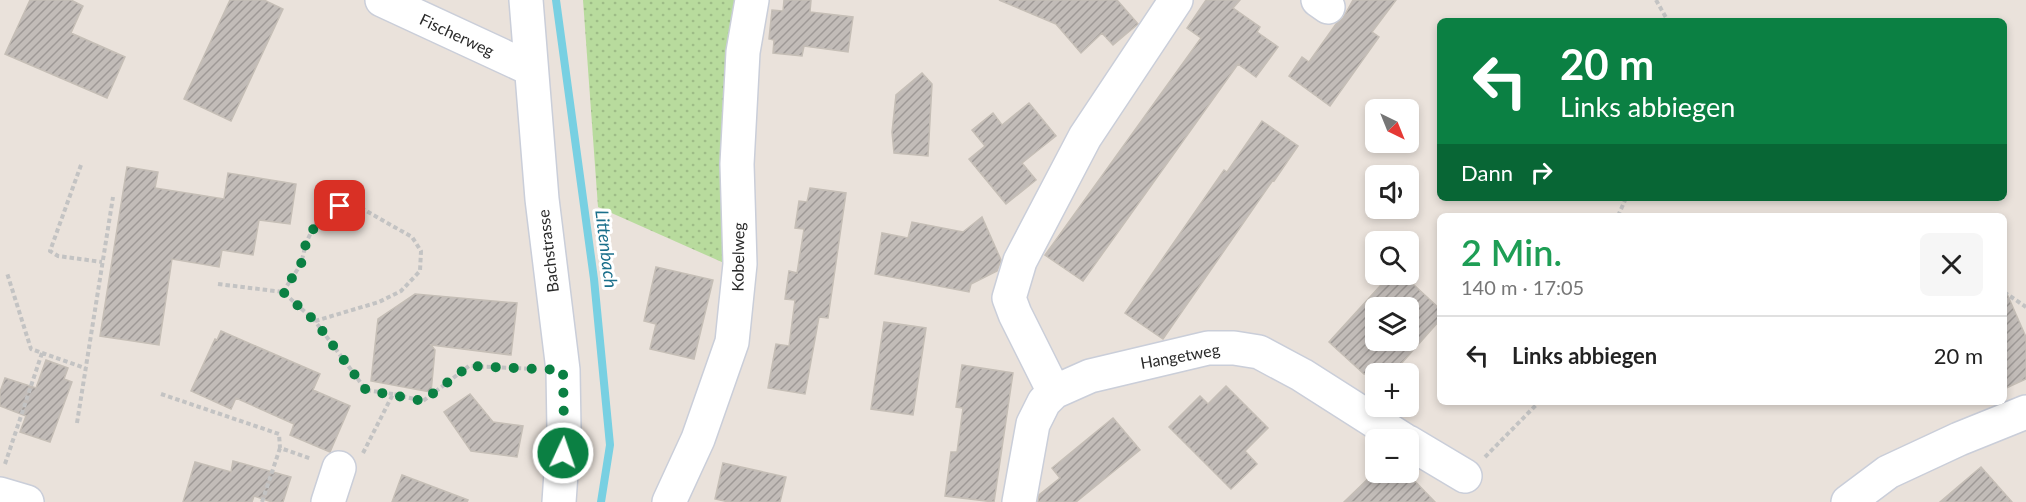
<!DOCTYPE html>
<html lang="de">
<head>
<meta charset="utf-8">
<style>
	body { margin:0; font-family:Lato,sans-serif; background:#f6f6f6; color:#222; height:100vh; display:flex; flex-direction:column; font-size:22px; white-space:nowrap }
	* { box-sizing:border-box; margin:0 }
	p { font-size:20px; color:#767676 }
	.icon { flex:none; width:33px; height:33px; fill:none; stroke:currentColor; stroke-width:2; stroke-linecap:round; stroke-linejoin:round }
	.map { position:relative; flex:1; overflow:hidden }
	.details { position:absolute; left:1437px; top:213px; width:570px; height:192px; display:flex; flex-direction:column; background:#fff; border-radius:9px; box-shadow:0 3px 9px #0003 }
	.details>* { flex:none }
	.banner { position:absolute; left:1437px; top:18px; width:570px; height:183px; border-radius:9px; box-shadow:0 3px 9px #0003; background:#0b8043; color:#fff; overflow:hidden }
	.needle { width:39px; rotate:137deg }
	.controls { position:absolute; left:1365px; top:99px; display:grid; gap:12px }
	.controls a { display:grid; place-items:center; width:54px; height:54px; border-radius:9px; background:#fff; box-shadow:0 3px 9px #0003; font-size:30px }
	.pin { position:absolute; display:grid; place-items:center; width:51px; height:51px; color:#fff; margin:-26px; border-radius:12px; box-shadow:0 3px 9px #0006 }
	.me { position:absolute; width:66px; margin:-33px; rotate:3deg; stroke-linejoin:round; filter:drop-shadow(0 0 4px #0008) }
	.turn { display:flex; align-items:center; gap:21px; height:126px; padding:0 24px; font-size:27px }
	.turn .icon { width:78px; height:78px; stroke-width:2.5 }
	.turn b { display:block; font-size:42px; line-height:51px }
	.then { display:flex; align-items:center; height:57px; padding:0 24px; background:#0003; gap:12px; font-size:22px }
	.round { display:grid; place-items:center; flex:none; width:63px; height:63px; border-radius:9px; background:#f6f6f6 }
	.overview { display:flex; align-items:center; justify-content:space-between; height:102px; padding:0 24px }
	h1 { font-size:36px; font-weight:600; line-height:45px; color:#1e9e55 }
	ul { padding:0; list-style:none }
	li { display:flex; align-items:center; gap:18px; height:78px; padding:0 24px; border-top:2px solid #e0e0e0 }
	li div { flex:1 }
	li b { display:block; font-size:22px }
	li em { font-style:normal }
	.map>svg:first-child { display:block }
	.green { fill:url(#green-dots) }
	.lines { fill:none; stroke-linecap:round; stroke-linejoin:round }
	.stream { stroke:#78d0e2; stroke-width:8 }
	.building { fill:url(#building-hatch); stroke:#c5beb6; stroke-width:1.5; fill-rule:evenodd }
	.minor-casing { stroke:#caced9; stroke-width:36 }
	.path { stroke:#c3c3c3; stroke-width:4; stroke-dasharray:4.5 3; stroke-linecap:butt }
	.minor { stroke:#fff; stroke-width:33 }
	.route { stroke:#0b8043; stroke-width:10; stroke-dasharray:0 18 }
	.labels { text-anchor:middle; stroke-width:6; stroke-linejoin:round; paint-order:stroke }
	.street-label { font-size:16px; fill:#292929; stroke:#fff }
	.water-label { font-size:18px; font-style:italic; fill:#1a6f8b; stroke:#fff }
</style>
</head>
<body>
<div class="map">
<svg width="2026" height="502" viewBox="0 0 2026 502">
	<defs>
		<pattern id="green-dots" width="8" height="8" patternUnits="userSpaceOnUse" patternTransform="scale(1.5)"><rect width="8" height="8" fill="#b8db9d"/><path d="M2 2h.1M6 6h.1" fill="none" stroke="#9ebc87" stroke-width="1.8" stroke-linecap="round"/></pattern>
		<pattern id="building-hatch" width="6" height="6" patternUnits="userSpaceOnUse" patternTransform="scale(1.5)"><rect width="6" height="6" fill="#c2bcb8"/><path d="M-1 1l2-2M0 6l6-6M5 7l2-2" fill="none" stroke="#9e9996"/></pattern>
	</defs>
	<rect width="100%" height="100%" fill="#eae2db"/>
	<path class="green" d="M 583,0 L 741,0 L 724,263 L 598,207 Z"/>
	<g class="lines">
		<path class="stream" d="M 556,0 L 594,279 L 610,445 L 601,502"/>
	</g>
	<path class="building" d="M 30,0 L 71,0 L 83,6 L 71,33 L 125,57 L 107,98 L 5,54 Z
		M 230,0 L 264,0 L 283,9 L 231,121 L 184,99 Z
		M 784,0 L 811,0 L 810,12 L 853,17 L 848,52 L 804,46 L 802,56 L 773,53 L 774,40 L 769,39 L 772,10 L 783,11 Z
		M 999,0 L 1117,0 L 1138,24 L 1113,45 L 1102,33 L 1081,53 L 1056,24 Z
		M 1206,0 L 1240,0 L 1233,8 L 1260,27 L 1257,32 L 1278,47 L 1256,77 L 1238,64 L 1083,281 L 1045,255 L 1201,38 L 1187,28 Z
		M 1353,0 L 1396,0 L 1372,32 L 1379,37 L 1330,106 L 1289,76 L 1302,57 L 1309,62 L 1336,24 L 1343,18 Z
		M 922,73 L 932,84 L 928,156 L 894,153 L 892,132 L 896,95 Z
		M 1029,103 L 1056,136 L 1022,163 L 1036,180 L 1006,204 L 969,159 L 985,146 L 972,130 L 993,113 L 1002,125 Z
		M 1262,121 L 1298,146 L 1274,181 L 1273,180 L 1163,339 L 1125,313 L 1224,170 L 1227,172 Z
		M 127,167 L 158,172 L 155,188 L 224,199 L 228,173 L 296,184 L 290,224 L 259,220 L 253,255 L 222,250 L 219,267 L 172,259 L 159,345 L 100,336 Z
		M 810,188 L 846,193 L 828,318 L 819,317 L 805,394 L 768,388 L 776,344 L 789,346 L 795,300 L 785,299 L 789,271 L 797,273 L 804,229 L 795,228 L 799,201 L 807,202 Z
		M 982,217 L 1001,260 L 997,271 L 971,284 L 969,292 L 875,274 L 882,233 L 908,238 L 912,222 L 963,232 Z
		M 656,267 L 713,280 L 694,359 L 650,349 L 656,324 L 644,321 Z
		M 1391,274 L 1402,274 L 1440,309 L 1440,320 L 1392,374 L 1364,374 L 1329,342 ZM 1376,308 L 1408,308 L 1408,340 L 1376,340 Z
		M 2004,287 L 2026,337 L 2026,379 L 2004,389 Z
		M 415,294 L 517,303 L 511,355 L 431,345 L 435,350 L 431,392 L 371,381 L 378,319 Z
		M 884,322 L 926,328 L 913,415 L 871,409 Z
		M 221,331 L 320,374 L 313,390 L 350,406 L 330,452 L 290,435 L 294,424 L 236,398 L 231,409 L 191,391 L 215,339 L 217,340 Z
		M 46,360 L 68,368 L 64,379 L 72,382 L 50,442 L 20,432 L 26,416 L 0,406 L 0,392 L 5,378 L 36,388 Z
		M 962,365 L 1013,373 L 994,502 L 945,496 L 951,452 L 957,452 L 963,408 L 956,407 Z
		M 1226,386 L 1268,428 L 1245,451 L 1257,464 L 1231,489 L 1169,427 L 1200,396 L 1208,404 Z
		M 470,394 L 493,422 L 523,426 L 517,457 L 471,451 L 444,412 Z
		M 1113,418 L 1140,450 L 1076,502 L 1038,502 L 1039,495 L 1060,478 L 1052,468 Z
		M 233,461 L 291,477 L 283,502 L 272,502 L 254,496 L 252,502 L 183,502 L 195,462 L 231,472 Z
		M 723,463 L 786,477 L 780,502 L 729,502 L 715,499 Z
		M 1981,467 L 2012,502 L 1940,502 Z
		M 1375,472 L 1406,472 L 1435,502 L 1344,502 Z
		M 402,475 L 468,500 L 467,502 L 392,502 Z"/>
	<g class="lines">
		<g class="minor-casing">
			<path id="minor" d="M 382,0 L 531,69
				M 526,0 L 542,199 L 563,370 L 564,430 L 559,502
				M 1318,0 L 1328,7
				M 1054,392 L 1015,314 L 1009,298 L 1020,261 L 1085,137 L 1176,0
				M 1408,442 L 1465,476
				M 0,494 L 27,502
				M 328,502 L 339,468
				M 669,502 L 698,439 L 732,342 L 740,264 L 737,164 L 743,52 L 752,0
				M 1019,502 L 1033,424 L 1044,402 L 1054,392 L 1090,376 L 1208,348 L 1234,348 L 1259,352 L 1302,375 L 1404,440
				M 1848,502 L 1888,472 L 1959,439 L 2026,412"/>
		</g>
		<path class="path" d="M 1656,0 L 1668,21
			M 81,165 L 50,251 L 58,256 L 102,262
			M 1618,216 L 1626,198
			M 218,284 L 283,292 L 315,321 L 366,390 L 393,394
			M 283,292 L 301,264 L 306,243 L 314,226 L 328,213 L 340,206 L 361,208 L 412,237 L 421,251 L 420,271 L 401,291 L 379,302 L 315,321
			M 2004,292 L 2026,307
			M 42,353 L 85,368
			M 161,394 L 279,434 L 280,448 L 312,459
			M 77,423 L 113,197
			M 363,453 L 393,394 L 423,401 L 469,366 L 535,369
			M 1485,457 L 1539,402
			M 5,464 L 42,353 L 31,349 L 7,273
			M 262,502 L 280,448"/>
		<use href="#minor" class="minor"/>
	</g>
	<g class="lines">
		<path class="route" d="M 340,206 L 328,213 L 315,226 L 306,243 L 301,264 L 283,292 L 315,321 L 366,390 L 423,401 L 469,366 L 563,370 L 564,430 L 563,453"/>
	</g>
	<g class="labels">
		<g class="street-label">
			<text transform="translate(457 35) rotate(25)" y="6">Fischerweg</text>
			<text transform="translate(548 251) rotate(-97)" y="6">Bachstrasse</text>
			<text transform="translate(738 257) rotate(-89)" y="6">Kobelweg</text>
			<text transform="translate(1180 356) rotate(-10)" y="6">Hangetweg</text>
		</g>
		<g class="water-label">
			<text transform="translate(606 249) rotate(83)" y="6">Littenbach</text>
		</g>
	</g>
</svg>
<div class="controls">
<a><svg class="needle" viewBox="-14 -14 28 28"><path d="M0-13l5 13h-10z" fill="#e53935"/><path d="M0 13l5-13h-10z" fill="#767676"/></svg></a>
<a><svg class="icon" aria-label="sound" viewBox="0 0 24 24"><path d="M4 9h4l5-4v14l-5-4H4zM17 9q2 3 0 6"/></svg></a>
<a><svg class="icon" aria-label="search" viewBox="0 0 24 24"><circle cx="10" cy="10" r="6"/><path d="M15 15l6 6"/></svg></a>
<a><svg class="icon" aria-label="layers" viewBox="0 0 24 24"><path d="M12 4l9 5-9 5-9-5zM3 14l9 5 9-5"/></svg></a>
<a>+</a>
<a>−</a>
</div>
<div class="pin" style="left:340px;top:206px;background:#d93025"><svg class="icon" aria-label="arrive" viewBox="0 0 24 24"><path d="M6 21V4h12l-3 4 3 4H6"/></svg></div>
<svg class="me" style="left:563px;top:453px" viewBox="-20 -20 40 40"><circle r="17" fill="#0b8043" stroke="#fff" stroke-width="3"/><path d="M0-11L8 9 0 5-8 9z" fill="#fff"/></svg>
<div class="banner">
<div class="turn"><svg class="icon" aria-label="left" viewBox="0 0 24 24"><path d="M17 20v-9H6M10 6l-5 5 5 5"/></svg><div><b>20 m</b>Links abbiegen</div></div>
<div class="then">Dann<svg class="icon" aria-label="right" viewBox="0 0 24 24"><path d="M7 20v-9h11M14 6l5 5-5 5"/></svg></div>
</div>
<section class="details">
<div class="overview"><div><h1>2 Min.</h1><p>140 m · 17:05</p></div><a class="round"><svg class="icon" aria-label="close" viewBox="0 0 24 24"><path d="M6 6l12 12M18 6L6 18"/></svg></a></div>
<ul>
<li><svg class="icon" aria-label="left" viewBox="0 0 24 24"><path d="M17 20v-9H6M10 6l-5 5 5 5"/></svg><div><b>Links abbiegen</b></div><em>20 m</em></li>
</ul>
</section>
</div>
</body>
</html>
